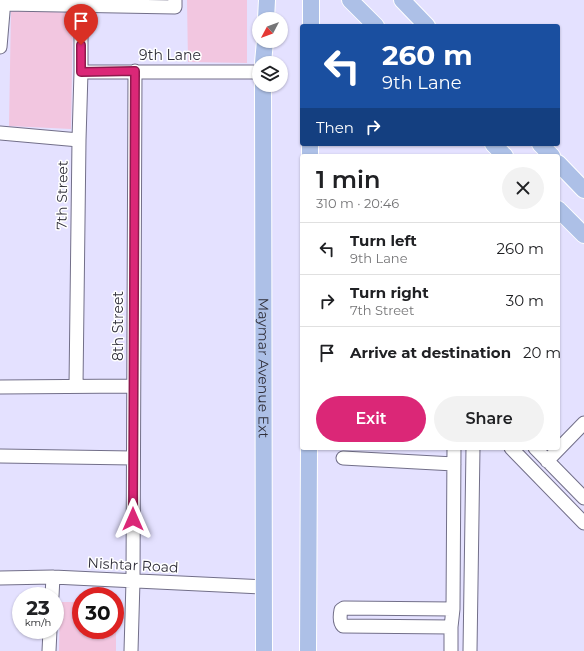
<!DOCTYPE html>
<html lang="en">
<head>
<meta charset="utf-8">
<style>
	body { margin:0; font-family:Montserrat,sans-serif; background:#f2f2f2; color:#202124; height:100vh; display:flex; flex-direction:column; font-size:15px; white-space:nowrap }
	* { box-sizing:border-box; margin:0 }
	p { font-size:13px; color:#757577 }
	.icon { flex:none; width:22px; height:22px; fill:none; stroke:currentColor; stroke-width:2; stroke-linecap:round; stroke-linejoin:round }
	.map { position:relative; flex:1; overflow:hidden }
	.panel { position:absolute; left:300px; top:154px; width:260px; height:296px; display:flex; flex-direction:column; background:#fff; border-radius:4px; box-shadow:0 1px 3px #0004 }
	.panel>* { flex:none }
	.banner { position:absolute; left:300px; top:24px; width:260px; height:122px; border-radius:4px; box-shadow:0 1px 3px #0004; background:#1a4fa0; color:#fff; overflow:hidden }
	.needle { width:26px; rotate:229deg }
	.controls { position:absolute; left:252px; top:12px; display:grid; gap:8px }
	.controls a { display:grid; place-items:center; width:36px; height:36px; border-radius:50%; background:#fff; box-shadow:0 1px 3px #0004; font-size:20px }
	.speed { position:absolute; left:12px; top:587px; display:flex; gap:8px; font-size:20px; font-weight:700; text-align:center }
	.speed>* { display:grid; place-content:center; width:52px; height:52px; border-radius:50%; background:#fff; box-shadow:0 1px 3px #0004; line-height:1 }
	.speed small { font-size:10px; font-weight:400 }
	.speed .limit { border:6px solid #d22; background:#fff; color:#111 }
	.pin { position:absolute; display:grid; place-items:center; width:34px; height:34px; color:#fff; margin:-41px -17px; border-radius:50% 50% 50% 0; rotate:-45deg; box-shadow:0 0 4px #0007 }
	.pin .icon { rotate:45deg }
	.me { position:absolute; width:44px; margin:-22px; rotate:0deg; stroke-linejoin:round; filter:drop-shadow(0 0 3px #0008) }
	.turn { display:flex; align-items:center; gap:14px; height:84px; padding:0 16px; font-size:18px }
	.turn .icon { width:52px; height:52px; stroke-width:2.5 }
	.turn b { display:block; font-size:28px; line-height:34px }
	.then { display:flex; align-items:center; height:38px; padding:0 16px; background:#0003; gap:8px; font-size:15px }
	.round { display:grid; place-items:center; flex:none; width:42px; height:42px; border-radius:21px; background:#f2f2f2 }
	.summary { display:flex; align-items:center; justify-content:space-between; height:68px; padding:0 16px }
	h1 { font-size:24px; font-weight:600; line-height:30px }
	.cta { display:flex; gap:8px; margin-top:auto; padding:8px 16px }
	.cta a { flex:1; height:46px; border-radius:24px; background:#db2777; color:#fff; font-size:16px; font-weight:600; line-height:46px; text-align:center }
	.cta a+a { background:#f2f2f2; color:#202124 }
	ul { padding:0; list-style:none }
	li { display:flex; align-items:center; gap:12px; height:52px; padding:0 16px; border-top:1px solid #e0e0e0 }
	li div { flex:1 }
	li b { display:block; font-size:15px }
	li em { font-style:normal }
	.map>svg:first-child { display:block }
	.green { fill:#f2c6e0 }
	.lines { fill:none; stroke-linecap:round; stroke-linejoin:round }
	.minor-casing { stroke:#726f89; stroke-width:15 }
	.major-casing { stroke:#fff; stroke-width:18 }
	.minor { stroke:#fff; stroke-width:13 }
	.major { stroke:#adc0e7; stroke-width:16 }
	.route-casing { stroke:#8e194d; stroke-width:10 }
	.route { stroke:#db2777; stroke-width:7 }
	.labels { text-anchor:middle; stroke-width:3; stroke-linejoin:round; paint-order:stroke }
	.street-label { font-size:14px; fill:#302f3a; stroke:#fff }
</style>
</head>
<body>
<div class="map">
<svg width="584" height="651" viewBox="0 0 584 651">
	<rect width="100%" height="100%" fill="#e4e1ff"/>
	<path class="green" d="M 187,0 L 247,0 L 247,63 L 188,62 Z
		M 11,10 L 73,13 L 71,129 L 9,126 Z
		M 60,602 L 81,602 L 81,630 L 115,630 L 116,602 L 116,651 L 59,651 Z"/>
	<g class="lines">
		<g class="minor-casing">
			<path id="minor" d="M 4,4 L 175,7 L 175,0
				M 0,47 L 4,0
				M 81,72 L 259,72
				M 0,133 L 79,140
				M 76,386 L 79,140 L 81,72 L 81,5
				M 0,387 L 133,386
				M 511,448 L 584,523
				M 535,448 L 584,498
				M 0,456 L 133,458
				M 343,458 L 454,464
				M 547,461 L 584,423
				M 0,578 L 53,577 L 264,587
				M 52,596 L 53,577
				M 451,627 L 343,626 C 339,622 340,615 341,610 L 344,608 L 453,609
				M 49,651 L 50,630
				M 131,651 L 133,581 L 135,71
				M 451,651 L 451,627 L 453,609 L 454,448
				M 470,651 L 473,448"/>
		</g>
		<g class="major-casing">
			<g id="major">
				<path d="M 350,0 L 376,26"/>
				<path d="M 402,0 L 427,26"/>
				<path d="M 266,19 L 267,0"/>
				<path d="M 311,26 L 311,0"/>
				<path d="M 263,63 L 265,41"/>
				<path id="s1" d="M 263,85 L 264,651"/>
				<path d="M 493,144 L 505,156"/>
				<path d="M 540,144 L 552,156"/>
				<path d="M 310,156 L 310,144"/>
				<path d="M 558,163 L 584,190"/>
				<path d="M 558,209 L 584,235"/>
				<path d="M 308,651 L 309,448"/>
			</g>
		</g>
		<use href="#minor" class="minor"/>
		<use href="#major" class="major"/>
	</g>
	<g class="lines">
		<g class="route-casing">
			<path id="route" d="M 81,45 L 81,72 L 135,71 L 133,519"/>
		</g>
		<use href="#route" class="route"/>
	</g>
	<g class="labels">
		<g class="street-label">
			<text x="170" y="60">9th Lane</text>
			<text transform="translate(62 195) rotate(-89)" y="5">7th Street</text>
			<text transform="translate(118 326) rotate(-90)" y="5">8th Street</text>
			<text dy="5" stroke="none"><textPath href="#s1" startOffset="283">Maymar Avenue Ext</textPath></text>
			<text transform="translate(133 565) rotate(3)" y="5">Nishtar Road</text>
		</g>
	</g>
</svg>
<div class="controls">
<a><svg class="needle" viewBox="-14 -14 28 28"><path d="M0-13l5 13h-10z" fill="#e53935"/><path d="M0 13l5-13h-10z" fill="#757577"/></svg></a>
<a><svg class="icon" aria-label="layers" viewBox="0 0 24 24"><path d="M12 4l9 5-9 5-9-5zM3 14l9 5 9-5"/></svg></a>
</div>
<div class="speed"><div>23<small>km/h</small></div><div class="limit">30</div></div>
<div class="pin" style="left:81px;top:45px;background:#d93025"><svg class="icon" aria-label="arrive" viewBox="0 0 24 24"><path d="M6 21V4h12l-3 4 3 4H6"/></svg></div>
<svg class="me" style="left:133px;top:519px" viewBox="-20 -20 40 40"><path d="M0-17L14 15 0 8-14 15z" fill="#db2777" stroke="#fff" stroke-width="4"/></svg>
<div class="banner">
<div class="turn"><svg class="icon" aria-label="left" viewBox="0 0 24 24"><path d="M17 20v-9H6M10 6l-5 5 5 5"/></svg><div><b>260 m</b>9th Lane</div></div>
<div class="then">Then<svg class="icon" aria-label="right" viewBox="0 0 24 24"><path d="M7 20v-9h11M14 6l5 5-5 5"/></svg></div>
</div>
<section class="panel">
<div class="summary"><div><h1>1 min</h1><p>310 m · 20:46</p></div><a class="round"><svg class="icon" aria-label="close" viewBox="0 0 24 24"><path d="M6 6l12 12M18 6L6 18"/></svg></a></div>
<ul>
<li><svg class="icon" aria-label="left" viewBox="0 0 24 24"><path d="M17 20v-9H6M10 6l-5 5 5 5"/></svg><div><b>Turn left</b><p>9th Lane</p></div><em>260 m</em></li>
<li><svg class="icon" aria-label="right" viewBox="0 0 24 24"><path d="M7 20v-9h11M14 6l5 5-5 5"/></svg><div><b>Turn right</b><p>7th Street</p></div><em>30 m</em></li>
<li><svg class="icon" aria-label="arrive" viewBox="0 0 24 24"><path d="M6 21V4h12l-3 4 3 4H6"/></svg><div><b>Arrive at destination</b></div><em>20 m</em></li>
</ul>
<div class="cta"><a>Exit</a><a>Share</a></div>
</section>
</div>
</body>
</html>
